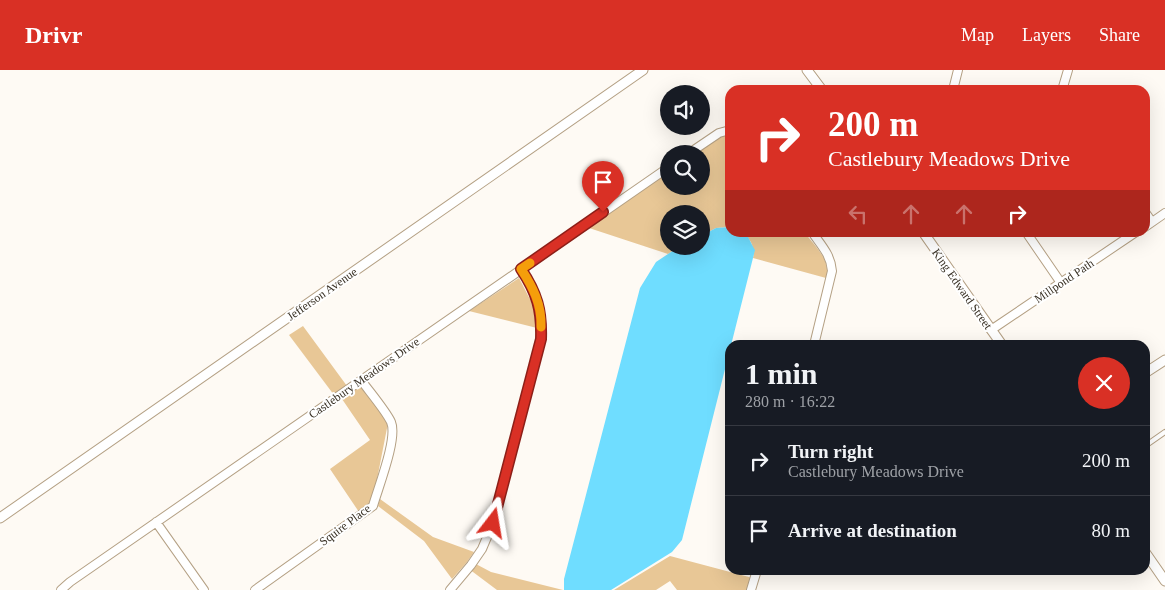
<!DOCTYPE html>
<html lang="en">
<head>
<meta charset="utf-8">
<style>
	body { margin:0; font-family:"Times New Roman",serif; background:#20242c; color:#f1f3f6; height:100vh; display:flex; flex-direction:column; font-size:19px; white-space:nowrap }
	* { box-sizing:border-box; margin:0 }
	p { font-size:16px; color:#9ea1a6 }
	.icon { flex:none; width:28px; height:28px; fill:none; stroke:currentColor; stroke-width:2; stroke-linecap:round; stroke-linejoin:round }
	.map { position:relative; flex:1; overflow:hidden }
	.panel { position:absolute; left:725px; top:270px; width:425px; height:235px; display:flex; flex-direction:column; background:#171b24; border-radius:15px; box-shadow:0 5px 20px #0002 }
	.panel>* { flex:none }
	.banner { position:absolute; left:725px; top:15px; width:425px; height:152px; border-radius:15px; box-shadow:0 5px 20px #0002; background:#d93025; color:#fff; overflow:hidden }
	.buttons { position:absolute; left:660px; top:15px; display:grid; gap:10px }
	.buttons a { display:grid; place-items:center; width:50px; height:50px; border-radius:50%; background:#171b24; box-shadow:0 5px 20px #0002; font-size:25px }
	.pin { position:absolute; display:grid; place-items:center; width:42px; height:42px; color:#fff; margin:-51px -21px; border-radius:50% 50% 50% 0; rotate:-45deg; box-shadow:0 0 5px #0007 }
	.pin .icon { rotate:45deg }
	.me { position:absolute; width:55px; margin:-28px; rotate:14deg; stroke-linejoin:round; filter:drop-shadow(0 0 4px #0008) }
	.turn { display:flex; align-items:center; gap:18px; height:105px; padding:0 20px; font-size:22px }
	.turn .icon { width:65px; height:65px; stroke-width:2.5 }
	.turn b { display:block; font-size:35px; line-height:42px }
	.lanes { display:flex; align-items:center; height:48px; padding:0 20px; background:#0003; justify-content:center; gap:25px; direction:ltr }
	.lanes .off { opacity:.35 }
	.round { display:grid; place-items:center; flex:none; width:52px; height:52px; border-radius:26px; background:#20242c }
	.summary { display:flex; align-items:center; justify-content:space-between; height:85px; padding:0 20px }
	h1 { font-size:30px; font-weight:600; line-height:38px }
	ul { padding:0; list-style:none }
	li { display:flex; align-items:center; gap:15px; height:70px; padding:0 20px; border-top:1px solid #363941 }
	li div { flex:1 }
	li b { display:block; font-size:19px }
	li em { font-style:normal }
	header { display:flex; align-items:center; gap:30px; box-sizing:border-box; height:70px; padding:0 25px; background:#d93025; color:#fff }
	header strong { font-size:24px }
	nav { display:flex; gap:28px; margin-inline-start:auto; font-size:18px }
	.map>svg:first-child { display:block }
	.green { fill:#e8c796 }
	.water { fill:#6fddff }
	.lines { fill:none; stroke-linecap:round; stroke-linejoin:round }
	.service-casing { stroke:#b4a084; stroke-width:6 }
	.minor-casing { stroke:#b4a084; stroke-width:10 }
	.tertiary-casing { stroke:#b4a084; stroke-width:11 }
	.service { stroke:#fff; stroke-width:4 }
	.minor { stroke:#fff; stroke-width:8 }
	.tertiary { stroke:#fff; stroke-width:9 }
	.route-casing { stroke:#8d1f18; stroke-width:12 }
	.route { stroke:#d93025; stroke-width:9 }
	.slow { stroke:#f59e0b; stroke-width:9 }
	.labels { text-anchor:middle; stroke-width:4; stroke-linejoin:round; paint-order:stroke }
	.street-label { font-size:12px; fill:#383024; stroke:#fff }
</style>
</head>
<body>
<header>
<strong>Drivr</strong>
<nav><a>Map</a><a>Layers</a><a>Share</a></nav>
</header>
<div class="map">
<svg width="1165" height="520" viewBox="0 0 1165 520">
	<rect width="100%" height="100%" fill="#fefaf4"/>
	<path class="green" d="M 719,65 L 730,66 L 730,157 L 716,158 L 701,166 L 701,144 L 669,144 L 669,176 L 680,176 L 668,184 L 589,158 L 669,101 L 669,116 L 701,116 L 701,84 L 693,84 Z
		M 743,163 L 805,163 C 814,175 832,191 826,208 L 753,188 C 755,178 751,169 743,163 Z
		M 519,208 L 534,237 L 537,258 L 469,241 Z
		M 303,256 L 347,316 L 334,325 L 289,265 Z
		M 361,314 L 388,353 L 372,435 L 359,442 L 330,399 L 370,370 L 342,329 Z
		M 380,429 L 433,467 L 474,482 L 467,492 L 452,509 L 424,471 L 378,436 Z
		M 670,486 L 749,507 L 753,510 L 748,520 L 677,520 L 670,511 L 656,520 L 614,520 Z
		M 474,493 L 491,502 L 563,520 L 497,520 L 469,499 Z"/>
	<path class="water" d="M 730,157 L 730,162 C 749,162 746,164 755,180 L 682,470 L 672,482 L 611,520 L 564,520 L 564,509 L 640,218 L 656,192 L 680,176 L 701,176 L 701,166 L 716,158 Z"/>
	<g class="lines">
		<g class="service-casing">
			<path id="service" d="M 1145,376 L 1165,362"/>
		</g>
		<g class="minor-casing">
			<path id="minor" d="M 953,20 L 958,0
				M 1063,20 L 1063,17 L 1068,0
				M 688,84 L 719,63 L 730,60
				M 1145,142 L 1152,152
				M 1145,157 L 1165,143
				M 812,162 C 821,175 831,185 832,201 L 814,275
				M 1026,162 L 1061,213
				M 991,260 L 1136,162
				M 156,452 L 204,520
				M 61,520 L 70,512 L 669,97
				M 255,520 L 373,436 C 378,418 398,368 391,352 C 386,341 369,321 361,310
				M 450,520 L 471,495 L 482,479 L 493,453 L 541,269 C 542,240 537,223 521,199
				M 751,520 L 757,500"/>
		</g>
		<g class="tertiary-casing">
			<path id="tertiary" d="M 807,0 L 822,20
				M 923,162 L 1002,275
				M 1145,303 L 1165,290
				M 0,448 L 643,0
				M 1145,482 L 1165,511"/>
		</g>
		<use href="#service" class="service"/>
		<use href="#minor" class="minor"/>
		<use href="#tertiary" class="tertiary"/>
	</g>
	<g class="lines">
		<g class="route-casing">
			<path id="route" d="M 493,453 L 541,269 C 542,240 537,223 521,199 L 603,142"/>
		</g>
		<use href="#route" class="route"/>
		<path class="slow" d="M 530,193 L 521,199 C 533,217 542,235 541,257"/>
	</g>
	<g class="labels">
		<g class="street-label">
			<text transform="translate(1064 211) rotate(-34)" y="4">Millpond Path</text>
			<text transform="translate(962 219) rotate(55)" y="4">King Edward Street</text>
			<text transform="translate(322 224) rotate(-35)" y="4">Jefferson Avenue</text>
			<text transform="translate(364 308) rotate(-35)" y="4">Castlebury Meadows Drive</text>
			<text transform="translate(345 455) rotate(-37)" y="4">Squire Place</text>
		</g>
	</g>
</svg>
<div class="buttons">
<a><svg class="icon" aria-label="sound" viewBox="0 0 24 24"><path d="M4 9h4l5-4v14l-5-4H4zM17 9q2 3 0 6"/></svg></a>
<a><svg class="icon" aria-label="search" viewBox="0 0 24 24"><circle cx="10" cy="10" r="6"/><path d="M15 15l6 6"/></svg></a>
<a><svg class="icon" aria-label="layers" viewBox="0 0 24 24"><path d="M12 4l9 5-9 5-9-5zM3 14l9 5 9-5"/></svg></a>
</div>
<div class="pin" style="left:603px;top:142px;background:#d93025"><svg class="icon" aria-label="arrive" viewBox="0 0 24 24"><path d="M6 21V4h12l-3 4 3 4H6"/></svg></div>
<svg class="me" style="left:493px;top:453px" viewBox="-20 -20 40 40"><path d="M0-17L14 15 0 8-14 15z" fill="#d93025" stroke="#fff" stroke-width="4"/></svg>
<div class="banner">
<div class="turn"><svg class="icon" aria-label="right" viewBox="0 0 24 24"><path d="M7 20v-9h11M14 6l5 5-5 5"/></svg><div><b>200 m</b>Castlebury Meadows Drive</div></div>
<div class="lanes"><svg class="icon off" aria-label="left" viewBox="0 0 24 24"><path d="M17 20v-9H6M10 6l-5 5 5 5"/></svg><svg class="icon off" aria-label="ahead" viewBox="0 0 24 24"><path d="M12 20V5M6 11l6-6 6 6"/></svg><svg class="icon off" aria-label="ahead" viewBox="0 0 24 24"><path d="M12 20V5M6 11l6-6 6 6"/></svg><svg class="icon" aria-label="right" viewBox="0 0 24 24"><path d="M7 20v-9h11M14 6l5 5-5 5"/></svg></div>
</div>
<section class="panel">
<div class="summary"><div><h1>1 min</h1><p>280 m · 16:22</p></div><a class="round" style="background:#d93025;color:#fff"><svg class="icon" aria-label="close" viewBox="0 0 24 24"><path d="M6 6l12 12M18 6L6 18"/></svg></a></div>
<ul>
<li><svg class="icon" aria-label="right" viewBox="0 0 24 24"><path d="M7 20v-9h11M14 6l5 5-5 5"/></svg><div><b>Turn right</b><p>Castlebury Meadows Drive</p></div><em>200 m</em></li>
<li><svg class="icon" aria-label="arrive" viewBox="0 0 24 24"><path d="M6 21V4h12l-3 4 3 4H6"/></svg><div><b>Arrive at destination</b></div><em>80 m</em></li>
</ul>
</section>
</div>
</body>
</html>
